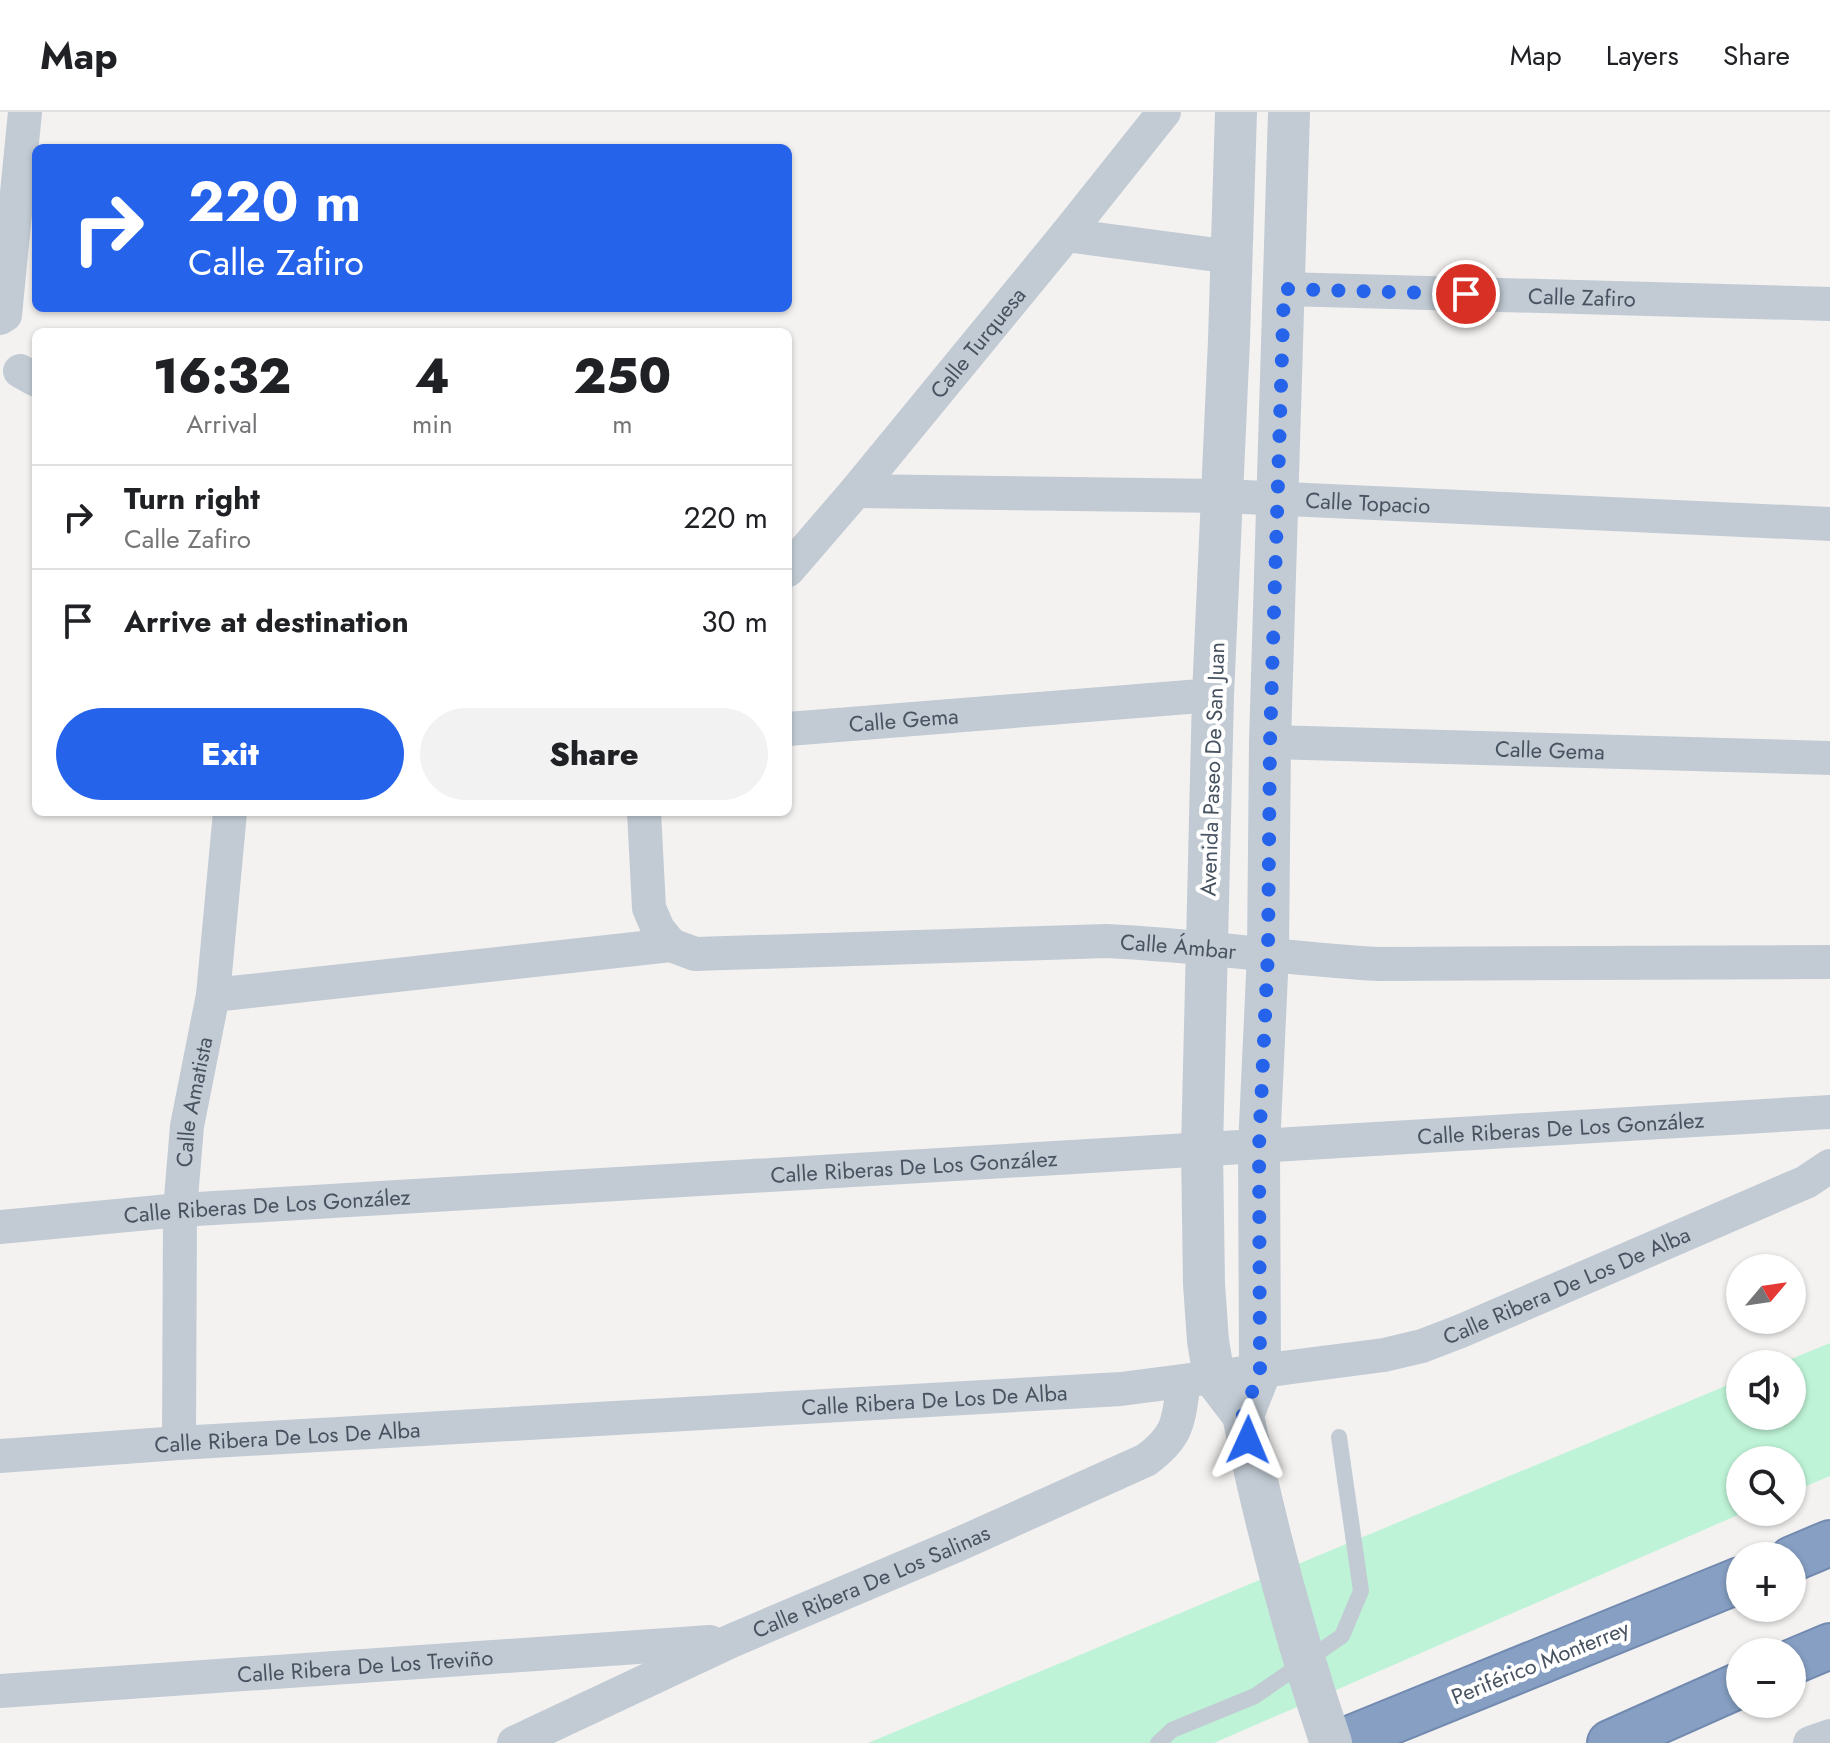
<!DOCTYPE html>
<html lang="en">
<head>
<meta charset="utf-8">
<style>
	body { margin:0; font-family:Jost,sans-serif; background:#f2f2f2; color:#202124; height:100vh; display:flex; flex-direction:column; font-size:30px; white-space:nowrap }
	* { box-sizing:border-box; margin:0 }
	p { font-size:26px; color:#757577 }
	.icon { flex:none; width:44px; height:44px; fill:none; stroke:currentColor; stroke-width:2; stroke-linecap:round; stroke-linejoin:round }
	.map { position:relative; flex:1; overflow:hidden }
	.sheet { position:absolute; left:32px; top:216px; width:760px; height:488px; display:flex; flex-direction:column; background:#fff; border-radius:12px; box-shadow:0 2px 6px #0004 }
	.sheet>* { flex:none }
	.banner { position:absolute; left:32px; top:32px; width:760px; height:168px; border-radius:12px; box-shadow:0 2px 6px #0004; background:#2563eb; color:#fff; overflow:hidden }
	.needle { width:52px; rotate:61deg }
	.buttons { position:absolute; left:1726px; top:1142px; display:grid; gap:16px }
	.buttons a { display:grid; place-items:center; width:80px; height:80px; border-radius:50%; background:#fff; box-shadow:0 2px 6px #0004; font-size:40px }
	.pin { position:absolute; display:grid; place-items:center; width:68px; height:68px; color:#fff; margin:-34px; border:4px solid #fff; border-radius:50%; box-shadow:0 2px 8px #0007 }
	.me { position:absolute; width:88px; margin:-44px; rotate:1deg; stroke-linejoin:round; filter:drop-shadow(0 0 6px #0008) }
	.turn { display:flex; align-items:center; gap:28px; height:168px; padding:0 24px; font-size:36px }
	.turn .icon { width:104px; height:104px; stroke-width:2.5 }
	.turn b { display:block; font-size:56px; line-height:68px }
	.eta { display:flex; justify-content:space-evenly; align-items:center; height:136px; text-align:center }
	.eta b { font-size:48px; font-weight:800; line-height:56px }
	.cta { display:flex; gap:16px; margin-top:auto; padding:16px 24px }
	.cta a { flex:1; height:92px; border-radius:48px; background:#2563eb; color:#fff; font-size:32px; font-weight:800; line-height:92px; text-align:center }
	.cta a+a { background:#f2f2f2; color:#202124 }
	ul { padding:0; list-style:none }
	li { display:flex; align-items:center; gap:24px; height:104px; padding:0 24px; border-top:2px solid #e0e0e0 }
	li div { flex:1 }
	li b { display:block; font-size:30px }
	li em { font-style:normal }
	header { display:flex; align-items:center; gap:48px; box-sizing:border-box; height:112px; padding:0 40px; background:#fff; border-bottom:2px solid #e0e0e0 }
	header strong { font-size:38px }
	nav { display:flex; gap:44px; margin-inline-start:auto; font-size:28px }
	.map>svg:first-child { display:block }
	.green { fill:#bef3d7 }
	.lines { fill:none; stroke-linecap:round; stroke-linejoin:round }
	.motorway-casing { stroke:#728aaf; stroke-width:48 }
	.service { stroke:#c2cbd4; stroke-width:16 }
	.minor { stroke:#c2cbd4; stroke-width:34 }
	.tertiary { stroke:#c2cbd4; stroke-width:42 }
	.motorway { stroke:#869fc3; stroke-width:44 }
	.tertiary-bridge { stroke:#c2cbd4; stroke-width:42 }
	.route { stroke:#2563eb; stroke-width:14; stroke-dasharray:0 25.2 }
	.labels { text-anchor:middle; stroke-width:8; stroke-linejoin:round; paint-order:stroke }
	.street-label { font-size:22px; fill:#485361; stroke:#fff }
</style>
</head>
<body>
<header>
<strong>Map</strong>
<nav><a>Map</a><a>Layers</a><a>Share</a></nav>
</header>
<div class="map">
<svg width="1830" height="1631" viewBox="0 0 1830 1631">
	<rect width="100%" height="100%" fill="#f4f2f1"/>
	<path class="green" d="M 1830,1231 L 1830,1364 L 1792,1380 L 1792,1348 L 1740,1348 L 1740,1400 L 1745,1400 L 1214,1631 L 868,1631 L 1740,1268 L 1740,1304 L 1792,1304 L 1792,1252 L 1779,1252 Z"/>
	<g class="lines">
		<g class="motorway-casing">
			<path id="motorway" d="M 1792,1447 L 1830,1431
				M 1792,1550 L 1830,1534
				M 1339,1631 L 1740,1468
				M 1610,1631 L 1740,1573"/>
		</g>
		<path class="service" d="M 1158,1631 L 1172,1618 L 1255,1584 L 1342,1524 L 1361,1479 L 1339,1325"/>
		<g class="minor">
			<path d="M 1066,123 L 1232,145"/>
			<path id="s1" d="M 1284,177 L 1830,192"/>
			<path d="M 0,206 L 5,203 L 25,0"/>
			<path d="M 20,259 L 36,268"/>
			<path id="s2" d="M 856,379 L 1222,384 L 1830,412"/>
			<path id="s3" d="M 788,458 L 856,379 L 1066,123 L 1164,0"/>
			<path id="s4" d="M 788,617 L 1213,583"/>
			<path id="s5" d="M 1270,630 L 1830,646"/>
			<path d="M 644,700 L 649,796 L 658,817 L 671,833"/>
			<path id="s6" d="M 213,883 L 671,833 L 695,842 L 1107,829 C 1198,833 1288,847 1379,852 L 1830,850"/>
			<path id="s7" d="M 0,1115 L 180,1098 L 1830,1000"/>
			<path id="s8" d="M 179,1331 L 180,1098 L 187,1014 L 213,883 L 230,700"/>
			<path id="s9" d="M 0,1344 L 179,1331 L 1121,1277 L 1384,1243 L 1422,1234 L 1461,1219 L 1806,1070 L 1830,1054"/>
			<path id="s10" d="M 0,1579 L 710,1530"/>
			<path id="s11" d="M 514,1631 L 731,1529 L 957,1433 L 1146,1348 C 1180,1323 1178,1309 1184,1269"/>
			<path d="M 1810,1631 L 1830,1624"/>
		</g>
		<path class="tertiary" d="M 1236,0 L 1229,228 L 1213,583 L 1202,1037 L 1204,1172 L 1208,1229 L 1214,1265 L 1243,1303 L 1248,1328
			M 1243,1303 L 1260,1260 L 1259,1035 L 1268,841 L 1270,630 L 1289,0"/>
		<use href="#motorway" class="motorway"/>
		<path class="tertiary-bridge" d="M 1248,1328 C 1270,1431 1297,1531 1331,1631"/>
	</g>
	<g class="lines">
		<path class="route" d="M 1248,1328 L 1243,1303 L 1260,1260 L 1259,1035 L 1268,841 L 1270,630 L 1284,177 L 1466,182"/>
	</g>
	<g class="labels">
		<g class="street-label">
			<text dy="8" stroke="none"><textPath href="#s1" startOffset="298">Calle Zafiro</textPath></text>
			<text dy="8" stroke="none"><textPath href="#s3" startOffset="296">Calle Turquesa</textPath></text>
			<text dy="8" stroke="none"><textPath href="#s2" startOffset="512">Calle Topacio</textPath></text>
			<text dy="8" stroke="none"><textPath href="#s4" startOffset="116">Calle Gema</textPath></text>
			<text dy="8" stroke="none"><textPath href="#s5" startOffset="280">Calle Gema</textPath></text>
			<text transform="translate(1212 657) rotate(-88)" y="8">Avenida Paseo De San Juan</text>
			<text dy="8" stroke="none"><textPath href="#s6" startOffset="970">Calle Ámbar</textPath></text>
			<text dy="8" stroke="none"><textPath href="#s8" startOffset="342">Calle Amatista</textPath></text>
			<text dy="8" stroke="none"><textPath href="#s7" startOffset="1564">Calle Riberas De Los González</textPath></text>
			<text dy="8" stroke="none"><textPath href="#s7" startOffset="916">Calle Riberas De Los González</textPath></text>
			<text dy="8" stroke="none"><textPath href="#s7" startOffset="268">Calle Riberas De Los González</textPath></text>
			<text dy="8" stroke="none"><textPath href="#s9" startOffset="1584">Calle Ribera De Los De Alba</textPath></text>
			<text dy="8" stroke="none"><textPath href="#s9" startOffset="936">Calle Ribera De Los De Alba</textPath></text>
			<text dy="8" stroke="none"><textPath href="#s9" startOffset="288">Calle Ribera De Los De Alba</textPath></text>
			<text dy="8" stroke="none"><textPath href="#s11" startOffset="392">Calle Ribera De Los Salinas</textPath></text>
			<text transform="translate(1540 1550) rotate(-22)" y="8">Periférico Monterrey</text>
			<text dy="8" stroke="none"><textPath href="#s10" startOffset="366">Calle Ribera De Los Treviño</textPath></text>
		</g>
	</g>
</svg>
<div class="buttons">
<a><svg class="needle" viewBox="-14 -14 28 28"><path d="M0-13l5 13h-10z" fill="#e53935"/><path d="M0 13l5-13h-10z" fill="#757577"/></svg></a>
<a><svg class="icon" aria-label="sound" viewBox="0 0 24 24"><path d="M4 9h4l5-4v14l-5-4H4zM17 9q2 3 0 6"/></svg></a>
<a><svg class="icon" aria-label="search" viewBox="0 0 24 24"><circle cx="10" cy="10" r="6"/><path d="M15 15l6 6"/></svg></a>
<a>+</a>
<a>−</a>
</div>
<div class="pin" style="left:1466px;top:182px;background:#d93025"><svg class="icon" aria-label="arrive" viewBox="0 0 24 24"><path d="M6 21V4h12l-3 4 3 4H6"/></svg></div>
<svg class="me" style="left:1248px;top:1328px" viewBox="-20 -20 40 40"><path d="M0-17L14 15 0 8-14 15z" fill="#2563eb" stroke="#fff" stroke-width="4"/></svg>
<div class="banner">
<div class="turn"><svg class="icon" aria-label="right" viewBox="0 0 24 24"><path d="M7 20v-9h11M14 6l5 5-5 5"/></svg><div><b>220 m</b>Calle Zafiro</div></div>
</div>
<section class="sheet">
<div class="eta">
<div><b>16:32</b><p>Arrival</p></div>
<div><b>4</b><p>min</p></div>
<div><b>250</b><p>m</p></div>
</div>
<ul>
<li><svg class="icon" aria-label="right" viewBox="0 0 24 24"><path d="M7 20v-9h11M14 6l5 5-5 5"/></svg><div><b>Turn right</b><p>Calle Zafiro</p></div><em>220 m</em></li>
<li><svg class="icon" aria-label="arrive" viewBox="0 0 24 24"><path d="M6 21V4h12l-3 4 3 4H6"/></svg><div><b>Arrive at destination</b></div><em>30 m</em></li>
</ul>
<div class="cta"><a>Exit</a><a>Share</a></div>
</section>
</div>
</body>
</html>
